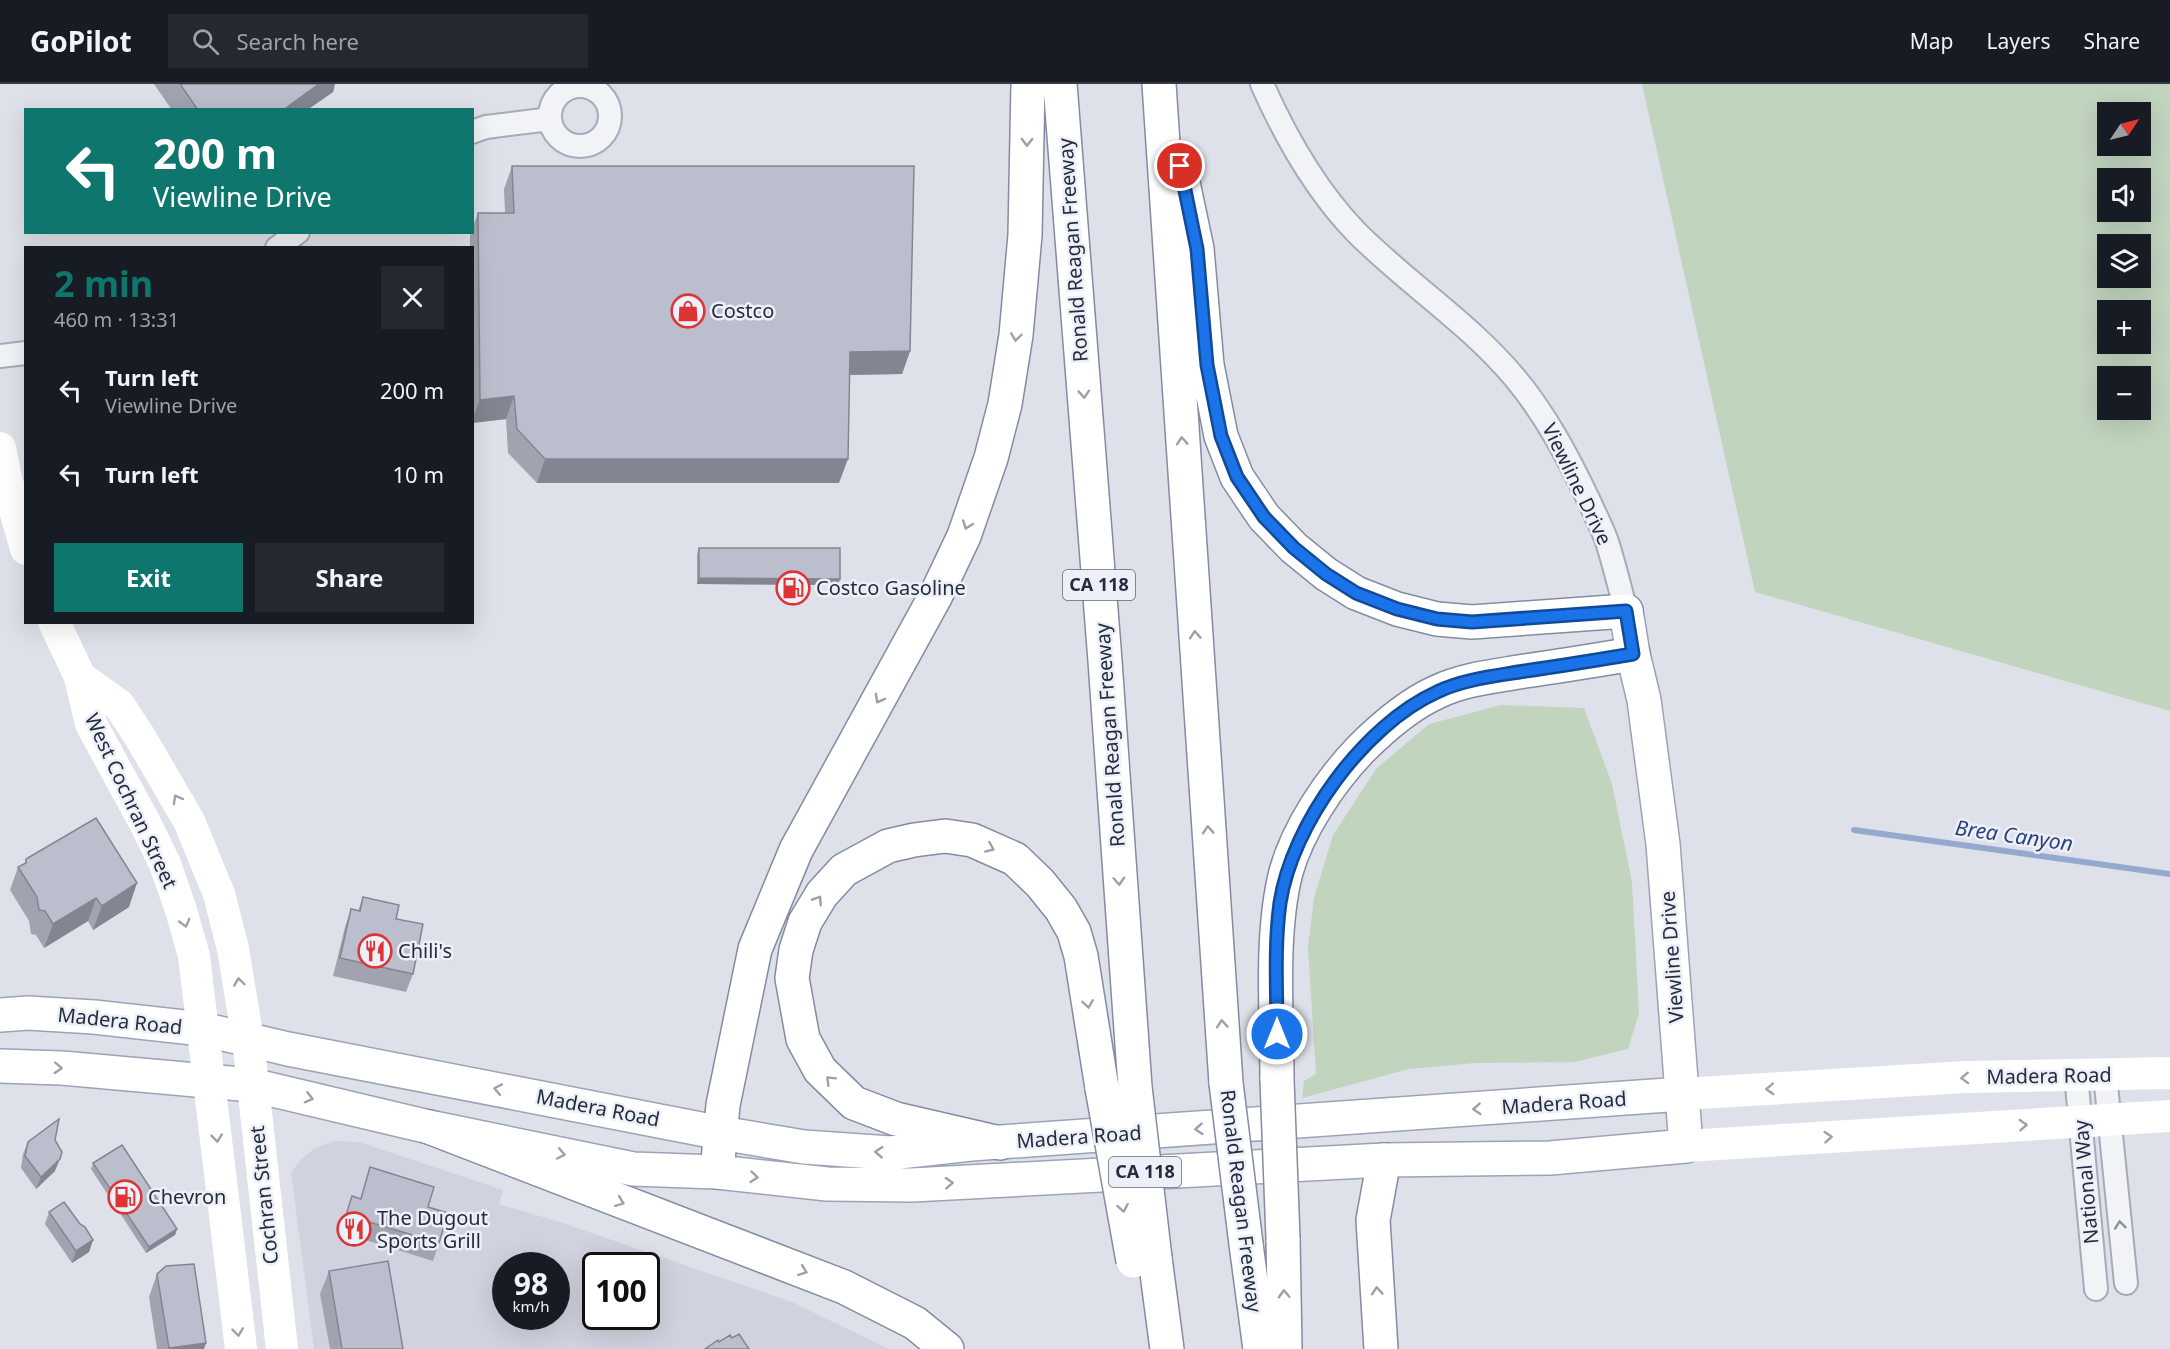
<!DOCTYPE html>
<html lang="en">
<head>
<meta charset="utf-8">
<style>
	body { margin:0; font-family:"Noto Sans",sans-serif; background:#242831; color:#f1f3f6; height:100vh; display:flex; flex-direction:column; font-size:22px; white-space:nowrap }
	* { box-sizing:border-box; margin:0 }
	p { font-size:20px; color:#9ea1a6 }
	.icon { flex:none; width:33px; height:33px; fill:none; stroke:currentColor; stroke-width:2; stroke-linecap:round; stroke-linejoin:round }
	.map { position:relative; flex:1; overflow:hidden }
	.side { position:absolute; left:24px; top:162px; width:450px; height:378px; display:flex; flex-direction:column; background:#171b24; border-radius:0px; box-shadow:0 6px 24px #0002 }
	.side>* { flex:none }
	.banner { position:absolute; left:24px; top:24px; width:450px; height:126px; border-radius:0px; box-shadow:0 6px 24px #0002; background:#0f766e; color:#fff; overflow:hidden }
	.needle { width:39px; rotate:55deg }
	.fabs { position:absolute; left:2097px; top:18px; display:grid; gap:12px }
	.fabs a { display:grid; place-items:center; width:54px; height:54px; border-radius:0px; background:#171b24; box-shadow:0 6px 24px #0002; font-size:30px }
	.speed { position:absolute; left:492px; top:1168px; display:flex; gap:12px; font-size:30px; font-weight:700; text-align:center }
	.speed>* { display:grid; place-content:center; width:78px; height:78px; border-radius:50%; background:#171b24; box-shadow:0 6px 24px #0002; line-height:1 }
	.speed small { font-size:15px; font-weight:400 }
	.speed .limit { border:3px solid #111; border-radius:9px; background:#fff; color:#111 }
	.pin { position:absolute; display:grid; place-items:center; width:51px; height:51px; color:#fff; margin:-26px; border:3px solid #fff; border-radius:50%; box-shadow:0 2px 6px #0007 }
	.me { position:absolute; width:66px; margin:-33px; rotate:0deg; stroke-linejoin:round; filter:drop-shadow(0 0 4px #0008) }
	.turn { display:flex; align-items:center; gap:21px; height:126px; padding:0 30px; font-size:27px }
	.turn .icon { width:78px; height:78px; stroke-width:2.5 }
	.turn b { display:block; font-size:42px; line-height:51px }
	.round { display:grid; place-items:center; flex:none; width:63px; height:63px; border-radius:0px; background:#242831 }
	.overview { display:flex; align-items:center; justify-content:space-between; height:102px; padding:0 30px }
	h1 { font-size:36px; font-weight:700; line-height:45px; color:#0f766e }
	.cta { display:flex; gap:12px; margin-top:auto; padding:12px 30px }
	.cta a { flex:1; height:69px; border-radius:0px; background:#0f766e; color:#fff; font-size:24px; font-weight:700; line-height:69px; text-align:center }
	.cta a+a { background:#242831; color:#f1f3f6 }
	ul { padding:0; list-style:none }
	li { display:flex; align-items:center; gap:18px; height:84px; padding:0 30px }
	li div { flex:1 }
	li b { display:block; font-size:22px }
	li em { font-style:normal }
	header { display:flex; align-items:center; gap:36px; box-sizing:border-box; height:84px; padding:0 30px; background:#171b24; border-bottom:2px solid #363941 }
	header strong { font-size:28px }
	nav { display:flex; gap:33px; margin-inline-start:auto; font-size:21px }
	.search { width:420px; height:54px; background:#242831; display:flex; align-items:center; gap:15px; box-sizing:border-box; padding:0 21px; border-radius:0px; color:#9ea1a6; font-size:22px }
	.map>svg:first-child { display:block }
	.built { fill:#d0d3df; fill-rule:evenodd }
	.green { fill:#c1d4be; fill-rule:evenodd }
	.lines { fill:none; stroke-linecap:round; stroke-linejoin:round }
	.stream { stroke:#95a8ce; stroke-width:6 }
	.street-casing { stroke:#a6abb7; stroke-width:26 }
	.primary-casing { stroke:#9ca3b6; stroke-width:36 }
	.highway-casing { stroke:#848ba2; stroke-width:36 }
	.street { stroke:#f1f3f7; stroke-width:22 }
	.secondary { stroke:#fff; stroke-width:32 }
	.primary { stroke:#fff; stroke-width:33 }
	.highway { stroke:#fff; stroke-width:33 }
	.highway-bridge-casing { stroke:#848ba2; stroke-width:36; stroke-linecap:butt }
	.highway-bridge { stroke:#fff; stroke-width:33 }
	.wall { fill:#a1a4b0 }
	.shaded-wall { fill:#838690 }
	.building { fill:#bbbfcd; stroke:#838690; stroke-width:1.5 }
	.oneway { stroke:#9da0aa }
	.oneway2 { stroke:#8b909c }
	.route-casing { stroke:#114b97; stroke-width:15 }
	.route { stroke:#1a73e8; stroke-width:10 }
	.labels { text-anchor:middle; stroke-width:5; stroke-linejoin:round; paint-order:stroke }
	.shield { fill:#eef0f7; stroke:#616778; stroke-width:1.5 }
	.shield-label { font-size:18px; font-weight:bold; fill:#252c42 }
	.street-label { font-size:20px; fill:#252c42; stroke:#eef0f7 }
	.poi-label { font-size:20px; fill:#252c42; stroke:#eef0f7; text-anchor:start }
	.water-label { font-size:21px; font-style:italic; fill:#2b437a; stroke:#eef0f7 }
</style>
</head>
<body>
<header>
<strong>GoPilot</strong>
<div class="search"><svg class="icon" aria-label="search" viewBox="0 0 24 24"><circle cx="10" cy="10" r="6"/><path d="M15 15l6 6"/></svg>Search here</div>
<nav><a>Map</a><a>Layers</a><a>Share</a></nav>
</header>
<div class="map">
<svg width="2170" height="1265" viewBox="0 0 2170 1265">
	<rect width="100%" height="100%" fill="#dee1e9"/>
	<path class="built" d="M 334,1057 L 359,1058 L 503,1106 L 499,1120 L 560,1138 L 792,1218 L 889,1265 L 314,1265 L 291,1089 L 300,1076 L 315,1064 ZM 506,1182 L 556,1182 L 556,1233 L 506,1233 ZM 596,1182 L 646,1182 L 646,1233 L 596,1233 Z"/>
	<path class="green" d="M 1642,0 L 2170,0 L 2170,627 L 1755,508 ZM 2108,28 L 2140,28 L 2140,62 L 2108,62 ZM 2108,94 L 2140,94 L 2140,128 L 2108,128 ZM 2108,160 L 2140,160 L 2140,194 L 2108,194 ZM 2108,226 L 2140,226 L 2140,260 L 2108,260 ZM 2108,292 L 2140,292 L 2140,326 L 2108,326 Z
		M 1501,621 L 1584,624 L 1612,700 L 1632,798 L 1639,929 L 1628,965 L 1575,978 L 1475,979 L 1409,985 L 1302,1014 L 1304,997 L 1316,990 L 1308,863 L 1314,814 L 1333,751 L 1376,685 L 1429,640 Z"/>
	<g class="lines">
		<path class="stream" d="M 1854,746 L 2170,790"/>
		<g class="street-casing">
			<path id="street" d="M 1262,0 C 1286,54 1316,107 1357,149 C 1408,200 1469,239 1515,294 C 1546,331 1569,375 1590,419 C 1596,433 1604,447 1608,461 C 1615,483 1620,505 1626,527
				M550 32a30 30 0 1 1 60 0a30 30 0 1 1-60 0Z
				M 472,48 L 486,43 L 550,35
				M 277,164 L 298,148
				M 0,272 L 26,269
				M 2076,991 L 2096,1205
				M 2105,991 L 2126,1199"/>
		</g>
		<g class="primary-casing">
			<path id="primary" d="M 0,931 L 28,929 L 94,933 L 202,945 L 288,965 L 721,1049 L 804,1063 L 890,1069 L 971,1060 L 1682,1010
				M 0,982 L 62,984 L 252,1001 L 429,1043 L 633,1085 L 717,1088 L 827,1100 L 912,1101 L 1384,1076 L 1550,1074 L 1686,1062 L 1663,760 L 1644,616 L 1633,570 L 1626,527"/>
		</g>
		<g class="highway-casing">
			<path id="highway" d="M 1060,0 L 1105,577 L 1135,1003
				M 1159,0 L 1226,999
				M 1182,94 L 1197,165 L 1207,281 L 1221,352 L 1237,393 L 1264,433 L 1294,464 L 1326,490 L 1356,509 L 1397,525 L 1437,535 L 1472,538 L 1626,527
				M 1277,996 C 1277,931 1270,850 1286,788 C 1298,745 1330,697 1361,665 C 1383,643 1408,621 1437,608 C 1464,595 1496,592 1525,587 C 1561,582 1597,576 1633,570
				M 429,1043 L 844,1203 L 915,1239 L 947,1265
				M 1000,1059 L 896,1035 L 854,1019 L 820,986 L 803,955 L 792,894 L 796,866 L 805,838 L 822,810 L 844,786 L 888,762 L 914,756 L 945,752 L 972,756 L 1015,775 L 1040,799 L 1061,825 L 1074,848 L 1081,872 L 1102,1004
				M 717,1088 L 723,1021 L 755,865 L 796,766 L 936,511 L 964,452 L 991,374 L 1005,320 L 1016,251 L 1025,151 L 1028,0
				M 1283,1155 L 1285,1265
				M 1246,1160 L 1260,1265
				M 1155,1174 L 1167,1265
				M 1381,1265 L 1373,1136 L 1384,1076"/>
		</g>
		<use href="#street" class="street"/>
		<path class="secondary" d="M 0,364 L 6,394 L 26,465
			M 54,538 L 80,593 L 91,640 L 145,739 L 165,780 L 181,826 L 194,872 L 241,1265
			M 80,593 L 119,621 L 140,653 L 189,737 L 219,810 L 233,865 L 248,956 L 282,1265
			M 1682,1010 L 1966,993 L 2170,989
			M 1686,1062 L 2170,1032"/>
		<use href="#primary" class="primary"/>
		<use href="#highway" class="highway"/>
		<g class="highway-bridge-casing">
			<path id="highway-bridge" d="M 1277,996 L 1283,1155
				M 1226,999 L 1246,1160
				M 1135,1003 L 1155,1174
				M 1102,1004 L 1133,1177"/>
		</g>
		<use href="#highway-bridge" class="highway-bridge"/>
	</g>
	<path class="wall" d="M 154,0 L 335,0 L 333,8 L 307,26 L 172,26 Z
		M 512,82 L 910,267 L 902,290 L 849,291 L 839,399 L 537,399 L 508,369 L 506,335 L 472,339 L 472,164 L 470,164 L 470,152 L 471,148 L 472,148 L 472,145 L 478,129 L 505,129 L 504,105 Z
		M 699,464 L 838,501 L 697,500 L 697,470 Z
		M 26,775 L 129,823 L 93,846 L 88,837 L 44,864 L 36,851 L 31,850 L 29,837 L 10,806 L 18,783 L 25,779 Z
		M 363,813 L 396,835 L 413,890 L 406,908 L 333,892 L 345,843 L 351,825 L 358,827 Z
		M 55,1056 L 55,1087 L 36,1105 L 21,1084 L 23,1070 L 28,1058 Z
		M 93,1079 L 177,1145 L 175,1151 L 146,1169 L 91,1085 Z
		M 370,1083 L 428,1123 L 439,1159 L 433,1177 L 340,1148 L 352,1112 L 360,1115 Z
		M 49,1128 L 80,1140 L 93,1156 L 89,1168 L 72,1179 L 45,1140 Z
		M 329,1187 L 403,1265 L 330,1265 L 320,1210 Z
		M 157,1190 L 206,1259 L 204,1265 L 157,1265 L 149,1213 Z"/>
	<path class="shaded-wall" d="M 319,0 L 335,0 L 333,8 L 307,26 L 283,26 Z
		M 910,267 L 902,290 L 841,291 L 850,268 Z
		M 514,312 L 506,335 L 472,339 L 472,336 L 480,316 Z
		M 545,375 L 848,375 L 839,399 L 537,399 Z
		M 699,494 L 840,495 L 838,501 L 697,500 Z
		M 137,799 L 129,823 L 93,846 L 102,822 Z
		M 96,814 L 88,837 L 44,864 L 53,840 Z
		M 60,1075 L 55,1087 L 36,1105 L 41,1093 Z
		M 177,1145 L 175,1151 L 146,1169 L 149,1163 Z
		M 93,1156 L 89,1168 L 72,1179 L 76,1167 Z
		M 206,1259 L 204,1265 L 168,1265 L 169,1264 Z"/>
	<path class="building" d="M 180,0 L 319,0 L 283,26 L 198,26 Z
		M 512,82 L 914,82 L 910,267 L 850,268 L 848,375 L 545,375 L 517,345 L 514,312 L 480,316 L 478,129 L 514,129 Z
		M 699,464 L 840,464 L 840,495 L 699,494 Z
		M 96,734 L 137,799 L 102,822 L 96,814 L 53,840 L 45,827 L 39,826 L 37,813 L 18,783 L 26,779 L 26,775 Z
		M 363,813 L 399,821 L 396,835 L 423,840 L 413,890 L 340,874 L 351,825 L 360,827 Z
		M 59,1035 L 55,1056 L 62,1068 L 60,1075 L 41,1093 L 25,1072 L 28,1058 Z
		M 122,1061 L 177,1145 L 149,1163 L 93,1079 Z
		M 370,1083 L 434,1103 L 428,1123 L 448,1129 L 439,1159 L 346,1131 L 352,1112 L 361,1115 Z
		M 64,1118 L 80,1140 L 85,1143 L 93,1156 L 76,1167 L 49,1128 Z
		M 388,1177 L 403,1265 L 342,1265 L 329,1187 Z
		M 194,1180 L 206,1259 L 169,1264 L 157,1190 L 166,1182 Z
		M 739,1250 L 749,1265 L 705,1265 L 718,1256 L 719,1258 L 730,1251 L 732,1254 Z"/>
	<defs><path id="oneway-chevron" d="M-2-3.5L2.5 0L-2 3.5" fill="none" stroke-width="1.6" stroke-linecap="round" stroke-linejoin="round" transform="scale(1.5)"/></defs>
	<g class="oneway">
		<use href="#oneway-chevron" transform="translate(1027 58) rotate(91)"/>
		<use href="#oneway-chevron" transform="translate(1016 253) rotate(98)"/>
		<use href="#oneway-chevron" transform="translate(1084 310) rotate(86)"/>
		<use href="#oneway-chevron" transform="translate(1182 357) rotate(-94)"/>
		<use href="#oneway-chevron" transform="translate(967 441) rotate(110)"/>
		<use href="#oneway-chevron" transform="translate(1195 551) rotate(-94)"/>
		<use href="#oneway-chevron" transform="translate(879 615) rotate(119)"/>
		<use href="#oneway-chevron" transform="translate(177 715) rotate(-119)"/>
		<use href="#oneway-chevron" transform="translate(1208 746) rotate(-94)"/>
		<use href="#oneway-chevron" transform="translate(990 764) rotate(24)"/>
		<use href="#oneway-chevron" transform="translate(1119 797) rotate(87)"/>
		<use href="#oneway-chevron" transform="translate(818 816) rotate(-57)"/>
		<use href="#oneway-chevron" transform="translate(185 839) rotate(75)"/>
		<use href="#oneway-chevron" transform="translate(239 898) rotate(-98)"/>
		<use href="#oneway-chevron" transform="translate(1088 920) rotate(81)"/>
		<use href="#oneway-chevron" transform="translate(1222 940) rotate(-94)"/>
		<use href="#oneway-chevron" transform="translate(58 984) rotate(3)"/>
		<use href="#oneway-chevron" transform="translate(1965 994) rotate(178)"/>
		<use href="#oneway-chevron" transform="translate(830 996) rotate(-135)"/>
		<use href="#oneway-chevron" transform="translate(498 1005) rotate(-169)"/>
		<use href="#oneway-chevron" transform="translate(1770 1005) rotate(177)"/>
		<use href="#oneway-chevron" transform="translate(309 1014) rotate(14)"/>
		<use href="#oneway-chevron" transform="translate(1477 1025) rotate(176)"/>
		<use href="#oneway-chevron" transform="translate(2023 1041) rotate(-4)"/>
		<use href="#oneway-chevron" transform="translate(1199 1045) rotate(176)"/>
		<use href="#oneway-chevron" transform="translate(1828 1053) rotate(-4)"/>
		<use href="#oneway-chevron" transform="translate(217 1054) rotate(84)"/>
		<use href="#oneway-chevron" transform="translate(879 1068) rotate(-176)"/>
		<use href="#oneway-chevron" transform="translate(561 1070) rotate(12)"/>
		<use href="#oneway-chevron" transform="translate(754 1093) rotate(5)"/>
		<use href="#oneway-chevron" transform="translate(949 1099) rotate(-3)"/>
		<use href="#oneway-chevron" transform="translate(620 1118) rotate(21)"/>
		<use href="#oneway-chevron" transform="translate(1123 1124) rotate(80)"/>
		<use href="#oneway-chevron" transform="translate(803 1187) rotate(21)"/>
		<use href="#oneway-chevron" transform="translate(1377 1207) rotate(-94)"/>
		<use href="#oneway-chevron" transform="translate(1284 1210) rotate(-92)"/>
		<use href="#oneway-chevron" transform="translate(238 1248) rotate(83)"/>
	</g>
	<use class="oneway2" href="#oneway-chevron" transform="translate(2120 1141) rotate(-96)"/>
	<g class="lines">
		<g class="route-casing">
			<path id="route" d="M 1180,82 L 1197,165 L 1207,281 L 1221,352 L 1237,393 L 1264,433 L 1294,464 L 1326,490 L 1356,509 L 1397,525 L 1437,535 L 1472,538 L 1626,527 L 1633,570 C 1597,576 1561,582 1525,587 C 1496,592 1464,595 1437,608 C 1364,641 1292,740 1280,819 C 1274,862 1277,907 1277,950"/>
		</g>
		<use href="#route" class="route"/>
	</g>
	<defs>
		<g id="shop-ring" transform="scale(1.725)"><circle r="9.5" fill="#eef0f7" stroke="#dd3536" stroke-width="1.5"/><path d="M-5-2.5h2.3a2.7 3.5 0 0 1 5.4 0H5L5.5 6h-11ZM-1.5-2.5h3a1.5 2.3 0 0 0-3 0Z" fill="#dd3536"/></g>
		<g id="fuel-ring" transform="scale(1.725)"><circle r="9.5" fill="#eef0f7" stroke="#dd3536" stroke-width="1.5"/><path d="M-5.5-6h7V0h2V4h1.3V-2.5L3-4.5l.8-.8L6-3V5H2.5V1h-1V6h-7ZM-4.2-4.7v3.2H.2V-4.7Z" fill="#dd3536"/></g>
		<g id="restaurant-ring" transform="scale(1.725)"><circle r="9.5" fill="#eef0f7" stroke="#dd3536" stroke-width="1.5"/><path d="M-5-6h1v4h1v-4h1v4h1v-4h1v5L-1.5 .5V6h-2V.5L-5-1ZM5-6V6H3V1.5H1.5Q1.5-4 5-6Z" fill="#dd3536"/></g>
	</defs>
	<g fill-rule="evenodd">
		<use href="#shop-ring" x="688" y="227"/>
		<use href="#fuel-ring" x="793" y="504"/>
		<use href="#restaurant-ring" x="375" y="867"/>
		<use href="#fuel-ring" x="125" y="1113"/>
		<use href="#restaurant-ring" x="354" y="1145"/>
	</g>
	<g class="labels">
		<g class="shield">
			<rect x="1063" y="486" width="72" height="30" rx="4.5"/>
			<rect x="1109" y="1073" width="72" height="30" rx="4.5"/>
		</g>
		<g class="shield-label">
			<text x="1099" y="507">CA 118</text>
			<text x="1145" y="1094">CA 118</text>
		</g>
		<g class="street-label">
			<text transform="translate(1073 166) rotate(-94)" y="7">Ronald Reagan Freeway</text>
			<text transform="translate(1577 400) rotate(64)" y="7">Viewline Drive</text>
			<text transform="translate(1110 651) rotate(-94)" y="7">Ronald Reagan Freeway</text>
			<text transform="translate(131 717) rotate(65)" y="7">West Cochran Street</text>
			<text transform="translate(1672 873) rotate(-94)" y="7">Viewline Drive</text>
			<text transform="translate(120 937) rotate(6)" y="7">Madera Road</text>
			<text transform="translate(2049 992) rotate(-1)" y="7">Madera Road</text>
			<text transform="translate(1564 1019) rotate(-4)" y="7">Madera Road</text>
			<text transform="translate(598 1024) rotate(11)" y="7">Madera Road</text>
			<text transform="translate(1079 1053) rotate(-4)" y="7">Madera Road</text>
			<text transform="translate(2086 1098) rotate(-95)" y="7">National Way</text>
			<text transform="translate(264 1111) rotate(-96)" y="7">Cochran Street</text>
			<text transform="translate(1241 1117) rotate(83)" y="7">Ronald Reagan Freeway</text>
		</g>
		<g class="poi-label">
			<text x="711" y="234">Costco</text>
			<text x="816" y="511">Costco Gasoline</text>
			<text x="398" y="874">Chili's</text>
			<text x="148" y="1120">Chevron</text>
			<text x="377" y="1141">The Dugout<tspan x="377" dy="23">Sports Grill</tspan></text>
		</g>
		<g class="water-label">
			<text transform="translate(2014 752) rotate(8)" y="7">Brea Canyon</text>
		</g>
	</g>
</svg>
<div class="fabs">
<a><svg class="needle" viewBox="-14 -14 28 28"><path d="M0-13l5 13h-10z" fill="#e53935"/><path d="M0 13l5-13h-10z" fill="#9ea1a6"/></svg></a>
<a><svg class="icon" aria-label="sound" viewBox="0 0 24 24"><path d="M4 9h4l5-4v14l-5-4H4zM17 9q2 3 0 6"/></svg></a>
<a><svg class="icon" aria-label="layers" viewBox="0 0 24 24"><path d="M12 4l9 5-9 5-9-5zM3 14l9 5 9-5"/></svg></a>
<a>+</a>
<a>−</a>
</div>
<div class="speed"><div>98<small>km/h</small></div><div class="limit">100</div></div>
<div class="pin" style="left:1180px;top:82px;background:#d93025"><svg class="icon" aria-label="arrive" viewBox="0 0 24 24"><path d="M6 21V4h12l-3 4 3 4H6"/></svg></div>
<svg class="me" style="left:1277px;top:950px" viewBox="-20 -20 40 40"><circle r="17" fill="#1a73e8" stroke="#fff" stroke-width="3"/><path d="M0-11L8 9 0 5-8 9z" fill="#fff"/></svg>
<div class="banner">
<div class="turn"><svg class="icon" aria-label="left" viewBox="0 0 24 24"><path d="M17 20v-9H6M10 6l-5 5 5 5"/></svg><div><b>200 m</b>Viewline Drive</div></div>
</div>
<section class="side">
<div class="overview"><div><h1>2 min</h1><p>460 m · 13:31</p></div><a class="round"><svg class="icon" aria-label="close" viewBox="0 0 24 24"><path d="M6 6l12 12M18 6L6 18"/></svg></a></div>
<ul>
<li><svg class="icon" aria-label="left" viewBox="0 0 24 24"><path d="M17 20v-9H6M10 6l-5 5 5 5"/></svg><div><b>Turn left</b><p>Viewline Drive</p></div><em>200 m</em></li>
<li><svg class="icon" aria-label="left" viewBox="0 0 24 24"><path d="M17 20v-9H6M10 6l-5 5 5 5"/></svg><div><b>Turn left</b></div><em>10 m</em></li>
</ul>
<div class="cta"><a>Exit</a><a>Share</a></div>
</section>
</div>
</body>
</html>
